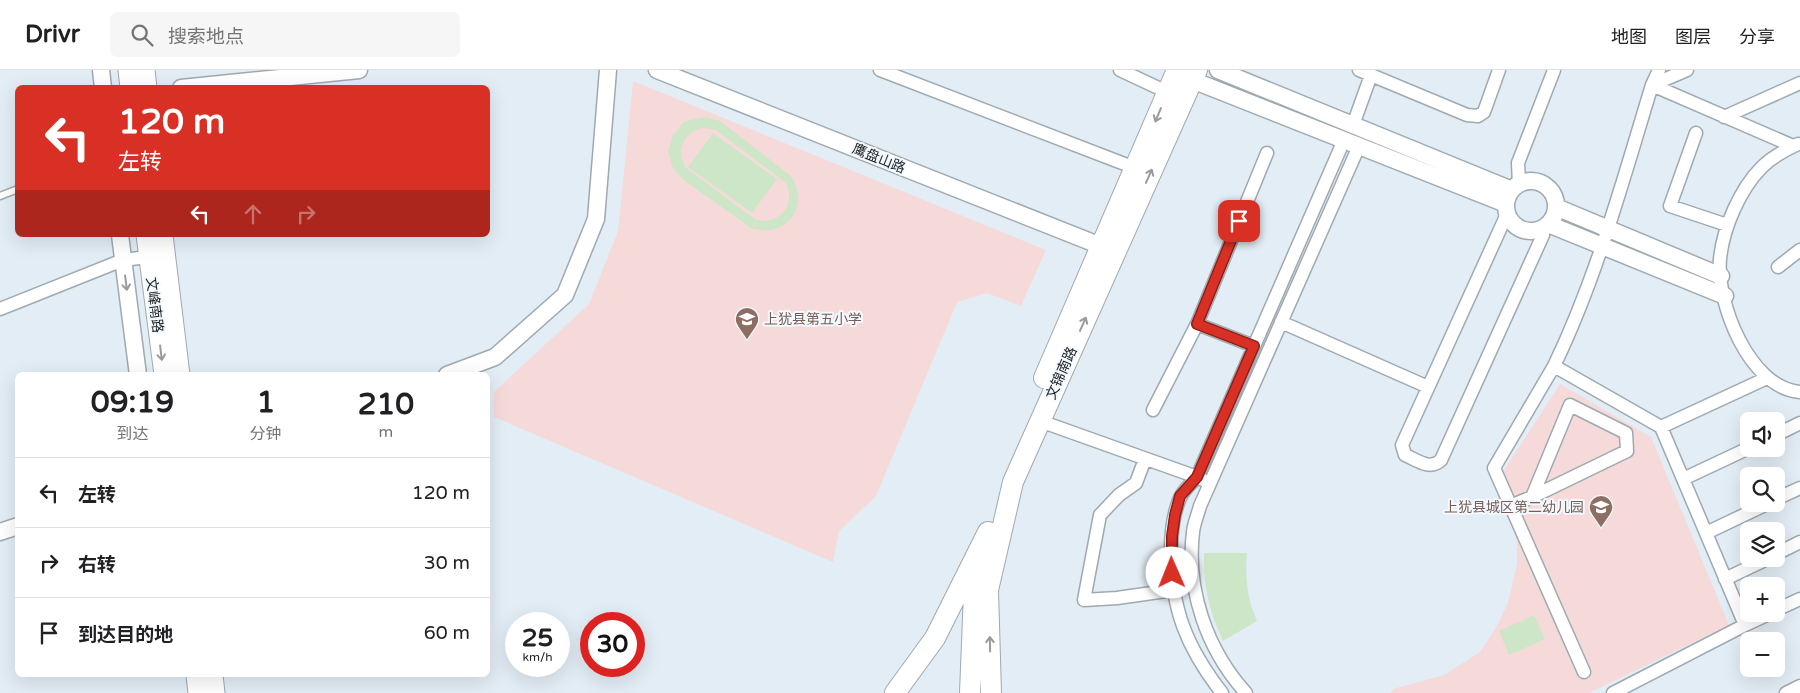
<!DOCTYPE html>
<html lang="zh">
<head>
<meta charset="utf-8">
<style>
	body { margin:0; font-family:"Varela Round","Noto Sans SC",sans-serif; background:#f6f6f6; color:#202124; height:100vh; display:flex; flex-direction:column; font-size:19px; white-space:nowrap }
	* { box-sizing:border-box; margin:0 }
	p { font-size:16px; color:#757577 }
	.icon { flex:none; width:28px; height:28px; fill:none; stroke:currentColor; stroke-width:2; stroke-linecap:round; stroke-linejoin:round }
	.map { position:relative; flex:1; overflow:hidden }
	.details { position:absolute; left:15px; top:302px; width:475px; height:305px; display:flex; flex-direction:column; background:#fff; border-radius:8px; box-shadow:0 5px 20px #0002 }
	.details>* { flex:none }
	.banner { position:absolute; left:15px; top:15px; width:475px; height:152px; border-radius:8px; box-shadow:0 5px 20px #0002; background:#d93025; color:#fff; overflow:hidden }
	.buttons { position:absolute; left:1740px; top:342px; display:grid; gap:10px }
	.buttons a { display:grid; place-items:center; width:45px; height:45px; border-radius:8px; background:#fff; box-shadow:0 5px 20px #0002; font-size:25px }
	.speed { position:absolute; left:505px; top:542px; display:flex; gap:10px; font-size:25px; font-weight:700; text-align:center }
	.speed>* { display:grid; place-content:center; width:65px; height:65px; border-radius:50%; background:#fff; box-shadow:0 5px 20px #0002; line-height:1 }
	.speed small { font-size:12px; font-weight:400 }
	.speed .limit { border:8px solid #d22; background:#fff; color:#111 }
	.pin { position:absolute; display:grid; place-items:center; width:42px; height:42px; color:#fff; margin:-21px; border-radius:10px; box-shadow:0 2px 8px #0006 }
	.me { position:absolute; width:55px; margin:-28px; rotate:359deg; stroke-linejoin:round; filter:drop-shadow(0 0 4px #0008) }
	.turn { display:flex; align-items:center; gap:18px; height:105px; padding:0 20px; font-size:22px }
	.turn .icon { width:65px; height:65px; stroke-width:2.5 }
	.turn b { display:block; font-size:35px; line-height:42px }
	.lanes { display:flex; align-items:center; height:48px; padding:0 20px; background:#0003; justify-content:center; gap:25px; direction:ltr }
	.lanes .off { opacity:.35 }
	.eta { display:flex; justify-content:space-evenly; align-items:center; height:85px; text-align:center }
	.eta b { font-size:30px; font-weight:700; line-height:35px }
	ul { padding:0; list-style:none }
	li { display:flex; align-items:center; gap:15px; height:70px; padding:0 20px; border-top:1px solid #e0e0e0 }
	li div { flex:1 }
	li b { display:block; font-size:19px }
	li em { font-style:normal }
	header { display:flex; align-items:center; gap:30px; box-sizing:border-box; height:70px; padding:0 25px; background:#fff; border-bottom:1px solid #e0e0e0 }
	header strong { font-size:24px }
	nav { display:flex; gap:28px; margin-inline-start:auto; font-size:18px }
	.search { width:350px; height:45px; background:#f6f6f6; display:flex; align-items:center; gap:12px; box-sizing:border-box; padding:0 18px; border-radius:8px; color:#757577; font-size:19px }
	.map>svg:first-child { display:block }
	.education { fill:#f5dad9 }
	.green { fill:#cde6c8; fill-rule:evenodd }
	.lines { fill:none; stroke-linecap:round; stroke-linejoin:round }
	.service-casing { stroke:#9fa9b0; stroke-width:9 }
	.minor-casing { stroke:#9fa9b0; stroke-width:15 }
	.tertiary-casing { stroke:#9fa9b0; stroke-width:19 }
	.secondary-casing { stroke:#9fa9b0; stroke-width:21 }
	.primary-casing { stroke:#9fa9b0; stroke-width:22 }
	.service { stroke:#fff; stroke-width:6 }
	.minor { stroke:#fff; stroke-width:12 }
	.tertiary { stroke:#fff; stroke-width:16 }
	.secondary { stroke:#fff; stroke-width:19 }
	.primary { stroke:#fff; stroke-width:20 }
	.oneway { stroke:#989a9c }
	.route-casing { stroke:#8d1f18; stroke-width:12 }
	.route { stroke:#d93025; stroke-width:9 }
	.labels { text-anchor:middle; stroke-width:4; stroke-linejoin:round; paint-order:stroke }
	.street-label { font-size:14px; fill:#1b1f22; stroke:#f3f9fe }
	.education-label { font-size:14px; fill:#785e54; stroke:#f3f9fe; text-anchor:start }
</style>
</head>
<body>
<header>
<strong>Drivr</strong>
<div class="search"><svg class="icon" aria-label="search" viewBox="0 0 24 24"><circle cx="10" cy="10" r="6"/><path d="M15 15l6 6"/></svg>搜索地点</div>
<nav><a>地图</a><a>图层</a><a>分享</a></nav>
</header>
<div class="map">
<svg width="1800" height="623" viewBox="0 0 1800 623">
	<rect width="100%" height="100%" fill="#e3edf5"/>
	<path class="education" d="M 633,11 L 1046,180 L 1021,236 L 987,223 L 957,232 L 876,426 L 839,461 L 833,492 L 494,347 L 494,322 L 589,234 L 618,161 Z
		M 1560,314 L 1651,367 L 1729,555 L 1589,623 L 1391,623 L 1393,619 L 1444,605 L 1480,582 L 1497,556 L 1508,533 L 1512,516 L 1517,494 L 1517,471 L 1495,414 Z"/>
	<path class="green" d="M 705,47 L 720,51 L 791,106 C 811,137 786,169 751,158 L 682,109 L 672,96 L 668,81 L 673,65 L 683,53 L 690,50 ZM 703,58 L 716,60 L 721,64 L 786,113 C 796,135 780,155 756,150 L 685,97 C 676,79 684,62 703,58 Z
		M 713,63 L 777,109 L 752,143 L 688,97 Z
		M 1204,483 L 1247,483 C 1245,508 1247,529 1257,551 L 1223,571 C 1209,542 1203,514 1204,483 Z
		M 1534,545 L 1545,569 L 1509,585 L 1499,561 Z"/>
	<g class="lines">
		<g class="service-casing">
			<path id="service" d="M 0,126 L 18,119"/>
		</g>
		<g class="minor-casing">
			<path id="minor" d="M 880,0 L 1135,98
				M 1120,0 L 1167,22
				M 1359,0 L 1371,5
				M 1659,0 L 1652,15 L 1687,0
				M 1724,47 L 1800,13
				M 1353,55 L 1371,5 L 1467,45 L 1478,46 L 1484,42 L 1499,0
				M 1696,63 L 1670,136 L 1727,155
				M 1798,74 C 1785,80 1772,87 1762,97 C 1740,119 1723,158 1720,189 C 1716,232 1749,318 1800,322
				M 1519,114 L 1518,93 L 1554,0
				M 1507,144 L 1402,375 L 1405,385 C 1417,390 1430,401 1441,390 L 1543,165 L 1541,159
				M 1778,197 L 1800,180
				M 0,239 L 123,190 L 155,186
				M 1281,252 L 1428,317
				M 1254,276 L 1197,254 L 1267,83
				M 1554,296 L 1494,398 L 1584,602
				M 1153,340 L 1197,254
				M 1040,351 L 1197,407 L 1344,70
				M 1661,357 L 1767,308
				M 1776,365 L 1800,353
				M 1145,389 L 1136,413 L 1119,425 L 1100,445 L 1084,530 L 1117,528 L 1173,520
				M 1683,409 L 1749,378
				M 1203,410 L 1197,407 C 1192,413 1183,420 1180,428 C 1173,444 1171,464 1171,481 C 1171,539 1187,578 1222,623
				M 1776,429 L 1800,418
				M 1510,436 L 1532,427 L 1570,335 L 1626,363 L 1627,381 L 1532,427
				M 1706,463 L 1767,434
				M 1776,484 L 1800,472
				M 1725,509 L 1767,489
				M 1776,540 L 1800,529
				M 1745,555 L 1769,544
				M 1246,623 C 1207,580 1186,520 1193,462 C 1194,453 1198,444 1200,436 L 1359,76
				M 1613,623 L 1745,555 L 1661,357 L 1554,296 C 1597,207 1623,110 1652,15 L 1793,76
				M 1786,623 L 1800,616"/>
		</g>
		<g class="tertiary-casing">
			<path id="tertiary" d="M 101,0 L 103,18
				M 657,0 L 1101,176
				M 1218,0 L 1512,120
				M 1192,10 L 1506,134
				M 181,18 L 359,0
				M1506 136a25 25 0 1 1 50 0a25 25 0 1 1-50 0Z
				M 1556,137 L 1721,206
				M 1548,154 L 1725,226
				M 120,165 L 138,305
				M 447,305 L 495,287 L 565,225 L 596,149 L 608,0
				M 0,462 L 18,456"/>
		</g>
		<g class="secondary-casing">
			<path id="secondary" d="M 128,0 L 130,18
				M 145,0 L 147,18
				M 146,165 L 164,305
				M 163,165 L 180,305
				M 196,605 L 198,623
				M 213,605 L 215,623"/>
		</g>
		<g class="primary-casing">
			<path id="primary" d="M 1044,308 L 1177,0
				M 895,623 L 935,568 L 988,462
				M 970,623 L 974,522 L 981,493
				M 991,623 L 988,520 L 1013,412 L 1197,0"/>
		</g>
		<use href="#service" class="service"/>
		<use href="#minor" class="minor"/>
		<use href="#tertiary" class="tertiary"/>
		<use href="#secondary" class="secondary"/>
		<use href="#primary" class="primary"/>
	</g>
	<defs><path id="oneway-shaft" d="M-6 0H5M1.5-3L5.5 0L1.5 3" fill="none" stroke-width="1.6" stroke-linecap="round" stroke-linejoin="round" transform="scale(1.25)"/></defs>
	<g class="oneway">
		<use href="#oneway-shaft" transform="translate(1158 45) rotate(113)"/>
		<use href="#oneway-shaft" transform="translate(1149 106) rotate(-66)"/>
		<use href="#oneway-shaft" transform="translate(126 213) rotate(83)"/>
		<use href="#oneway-shaft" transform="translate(1083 254) rotate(-66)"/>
		<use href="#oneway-shaft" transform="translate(161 283) rotate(83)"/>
		<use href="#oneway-shaft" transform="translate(990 574) rotate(-91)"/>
	</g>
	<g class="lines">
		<g class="route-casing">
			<path id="route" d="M 1172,503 L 1172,466 L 1175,445 L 1180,426 L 1197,407 L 1254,276 L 1197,254 L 1239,151"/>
		</g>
		<use href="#route" class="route"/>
	</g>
	<defs>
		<g id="school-pin" transform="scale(1.25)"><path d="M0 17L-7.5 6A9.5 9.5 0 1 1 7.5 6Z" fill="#8d6e63" stroke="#f3f9fe"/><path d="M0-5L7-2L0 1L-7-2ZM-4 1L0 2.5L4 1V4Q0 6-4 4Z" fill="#fff"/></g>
	</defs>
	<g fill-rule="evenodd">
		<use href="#school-pin" x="747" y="249"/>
		<use href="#school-pin" x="1601" y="437"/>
	</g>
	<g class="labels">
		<g class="street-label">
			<text transform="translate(879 88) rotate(22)" y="5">鹰盘山路</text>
			<text transform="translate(155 235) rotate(83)" y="5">文峰南路</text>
			<text transform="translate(1061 303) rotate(-66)" y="5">文锦南路</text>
		</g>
		<g class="education-label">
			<text x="764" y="254">上犹县第五小学</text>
			<text x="1584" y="442" text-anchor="end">上犹县城区第二幼儿园</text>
		</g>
	</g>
</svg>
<div class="buttons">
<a><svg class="icon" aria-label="sound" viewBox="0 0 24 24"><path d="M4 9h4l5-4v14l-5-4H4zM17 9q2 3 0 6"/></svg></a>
<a><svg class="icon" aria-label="search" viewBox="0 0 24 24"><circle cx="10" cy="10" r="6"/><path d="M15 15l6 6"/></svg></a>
<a><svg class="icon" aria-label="layers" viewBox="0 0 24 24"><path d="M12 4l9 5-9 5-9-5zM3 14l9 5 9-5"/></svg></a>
<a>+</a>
<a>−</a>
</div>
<div class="speed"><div>25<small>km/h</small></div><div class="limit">30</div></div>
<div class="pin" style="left:1239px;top:151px;background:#d93025"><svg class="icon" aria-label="arrive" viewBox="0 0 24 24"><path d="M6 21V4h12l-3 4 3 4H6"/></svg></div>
<svg class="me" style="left:1172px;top:503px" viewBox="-20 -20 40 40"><circle r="19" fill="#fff"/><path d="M0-13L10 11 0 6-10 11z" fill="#d93025"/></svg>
<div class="banner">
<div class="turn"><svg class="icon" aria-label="left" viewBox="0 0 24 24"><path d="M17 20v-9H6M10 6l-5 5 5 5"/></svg><div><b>120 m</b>左转</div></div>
<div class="lanes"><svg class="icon" aria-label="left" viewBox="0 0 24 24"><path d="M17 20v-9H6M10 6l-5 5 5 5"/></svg><svg class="icon off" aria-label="ahead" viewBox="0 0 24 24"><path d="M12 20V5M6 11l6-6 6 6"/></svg><svg class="icon off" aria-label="right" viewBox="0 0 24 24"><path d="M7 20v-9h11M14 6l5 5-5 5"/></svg></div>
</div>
<section class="details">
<div class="eta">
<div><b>09:19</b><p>到达</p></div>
<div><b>1</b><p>分钟</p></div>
<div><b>210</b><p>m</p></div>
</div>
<ul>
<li><svg class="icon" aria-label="left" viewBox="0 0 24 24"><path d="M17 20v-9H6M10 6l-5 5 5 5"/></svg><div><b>左转</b></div><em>120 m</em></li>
<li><svg class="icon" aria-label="right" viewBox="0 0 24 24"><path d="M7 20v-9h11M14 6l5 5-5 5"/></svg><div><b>右转</b></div><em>30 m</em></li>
<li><svg class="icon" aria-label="arrive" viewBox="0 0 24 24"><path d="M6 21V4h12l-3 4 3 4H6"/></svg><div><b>到达目的地</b></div><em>60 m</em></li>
</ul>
</section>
</div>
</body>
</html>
